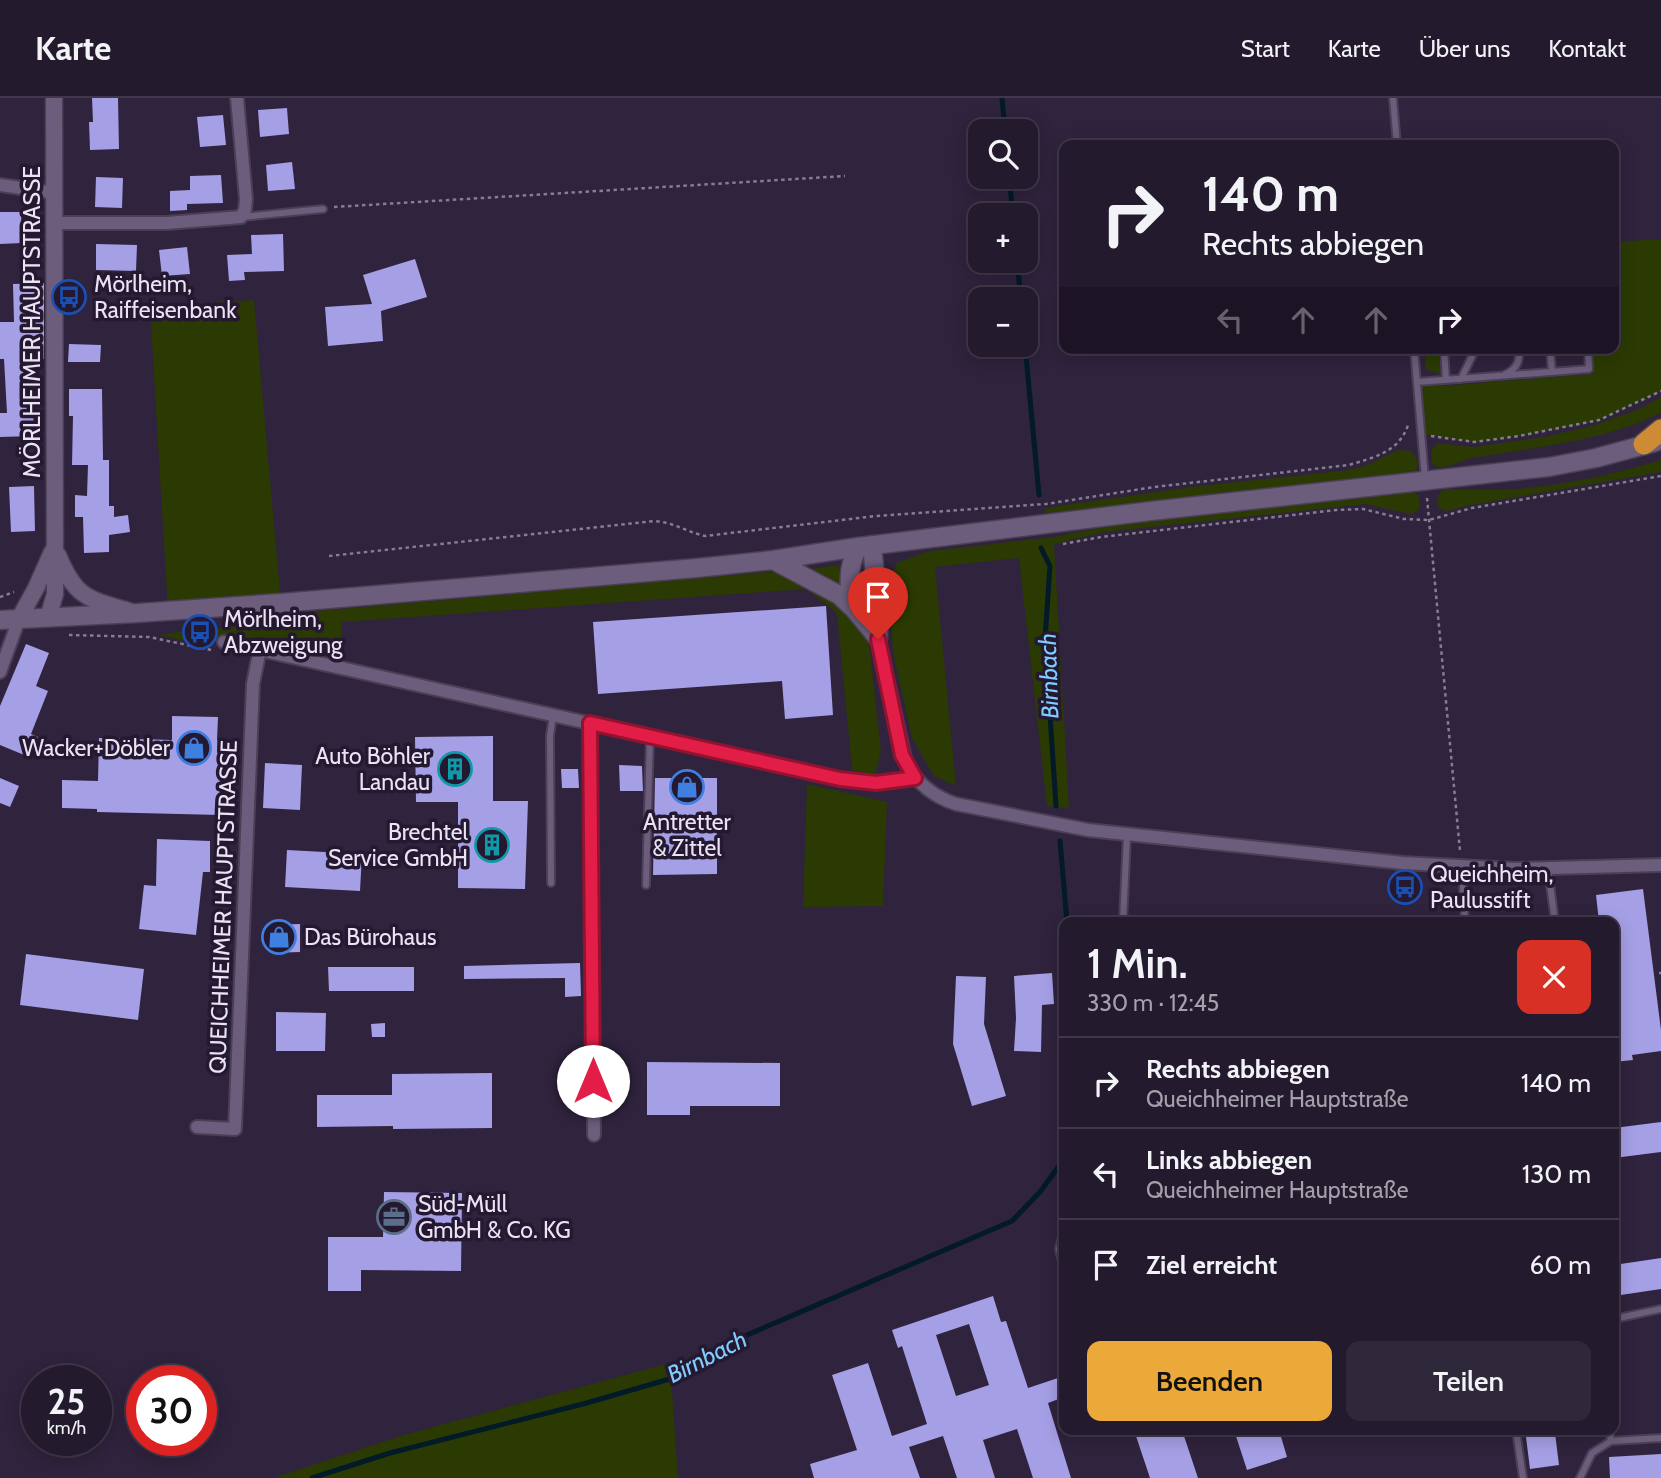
<!DOCTYPE html>
<html lang="de">
<head>
<meta charset="utf-8">
<style>
	body { margin:0; font-family:Cabin,sans-serif; background:#2f273a; color:#f1f3f6; height:100vh; display:flex; flex-direction:column; font-size:26px; white-space:nowrap }
	* { box-sizing:border-box; margin:0 }
	p { font-size:23px; color:#a3a1aa }
	.icon { flex:none; width:38px; height:38px; fill:none; stroke:currentColor; stroke-width:2; stroke-linecap:round; stroke-linejoin:round }
	.map { position:relative; flex:1; overflow:hidden }
	.drawer { position:absolute; left:1059px; top:819px; width:560px; height:518px; display:flex; flex-direction:column; background:#231a2e; border-radius:14px; box-shadow:0 4px 18px #0003,0 0 0 2px #40384a }
	.drawer>* { flex:none }
	.hud { position:absolute; left:1059px; top:42px; width:560px; height:214px; border-radius:14px; box-shadow:0 4px 18px #0003,0 0 0 2px #40384a; background:#231a2e; color:#f1f3f6; overflow:hidden }
	.tools { position:absolute; left:968px; top:21px; display:grid; gap:14px }
	.tools a { display:grid; place-items:center; width:70px; height:70px; border-radius:14px; background:#231a2e; box-shadow:0 4px 18px #0003,0 0 0 2px #40384a; font-size:35px }
	.speed { position:absolute; left:21px; top:1267px; display:flex; gap:14px; font-size:35px; font-weight:700; text-align:center }
	.speed>* { display:grid; place-content:center; width:91px; height:91px; border-radius:50%; background:#231a2e; box-shadow:0 4px 18px #0003,0 0 0 2px #40384a; line-height:1 }
	.speed small { font-size:18px; font-weight:400 }
	.speed .limit { border:10px solid #d22; background:#fff; color:#111 }
	.pin { position:absolute; display:grid; place-items:center; width:60px; height:60px; color:#fff; margin:-72px -30px; border-radius:50% 50% 50% 0; rotate:-45deg; box-shadow:0 0 7px #0007 }
	.pin .icon { rotate:45deg }
	.me { position:absolute; width:77px; margin:-38px; rotate:0deg; stroke-linejoin:round; filter:drop-shadow(0 0 5px #0008) }
	.turn { display:flex; align-items:center; gap:24px; height:147px; padding:0 28px; font-size:32px }
	.turn .icon { width:91px; height:91px; stroke-width:2.5 }
	.turn b { display:block; font-size:49px; line-height:60px }
	.lanes { display:flex; align-items:center; height:66px; padding:0 28px; background:#0003; justify-content:center; gap:35px; direction:ltr }
	.lanes .off { opacity:.35 }
	.round { display:grid; place-items:center; flex:none; width:74px; height:74px; border-radius:14px; background:#2f273a }
	.overview { display:flex; align-items:center; justify-content:space-between; height:119px; padding:0 28px }
	h1 { font-size:42px; font-weight:600; line-height:52px }
	.action { display:flex; gap:14px; margin-top:auto; padding:14px 28px }
	.action a { flex:1; height:80px; border-radius:14px; background:#eba93a; color:#111; font-size:28px; font-weight:600; line-height:80px; text-align:center }
	.action a+a { background:#2f273a; color:#f1f3f6 }
	ul { padding:0; list-style:none }
	li { display:flex; align-items:center; gap:21px; height:91px; padding:0 28px; border-top:2px solid #40384a }
	li div { flex:1 }
	li b { display:block; font-size:26px }
	li em { font-style:normal }
	header { display:flex; align-items:center; gap:42px; box-sizing:border-box; height:98px; padding:0 35px; background:#231a2e; border-bottom:2px solid #40384a }
	header strong { font-size:33px }
	nav { display:flex; gap:38px; margin-inline-start:auto; font-size:24px }
	.map>svg:first-child { display:block }
	.green { fill:#2b3a03 }
	.lines { fill:none; stroke-linecap:round; stroke-linejoin:round }
	.stream { stroke:#031a28; stroke-width:5 }
	.building { fill:#a59fe5; fill-rule:evenodd }
	.service-casing { stroke:#4a3f55; stroke-width:10 }
	.minor-casing { stroke:#4a3f55; stroke-width:16 }
	.tertiary-casing { stroke:#4a3f55; stroke-width:19 }
	.secondary-casing { stroke:#4a3f55; stroke-width:21 }
	.motorway-casing { stroke:#4a3f55; stroke-width:24 }
	.path { stroke:#867d92; stroke-width:2.5; stroke-dasharray:3.5 3.5; stroke-linecap:butt }
	.service { stroke:#6b5d7b; stroke-width:6 }
	.minor { stroke:#6b5d7b; stroke-width:12 }
	.tertiary { stroke:#6b5d7b; stroke-width:16 }
	.secondary { stroke:#6b5d7b; stroke-width:18 }
	.motorway { stroke:#cd8b36; stroke-width:21 }
	.route-casing { stroke:#92132f; stroke-width:18 }
	.route { stroke:#e11d48; stroke-width:12 }
	.labels { text-anchor:middle; stroke-width:7; stroke-linejoin:round; paint-order:stroke }
	.poi-label { font-size:23px; fill:#eae3f4; stroke:#251932; text-anchor:start }
	.street-label { font-size:23px; fill:#eae3f4; stroke:#251932 }
	.water-label { font-size:24px; font-style:italic; fill:#7fccff; stroke:#251932 }
</style>
</head>
<body>
<header>
<strong>Karte</strong>
<nav><a>Start</a><a>Karte</a><a>Über uns</a><a>Kontakt</a></nav>
</header>
<div class="map">
<svg width="1661" height="1380" viewBox="0 0 1661 1380">
	<rect width="100%" height="100%" fill="#2f233d"/>
	<path class="green" d="M 1661,141 L 1661,293 L 1599,322 L 1519,338 L 1474,344 L 1421,336 L 1417,284 L 1441,283 L 1442,288 L 1593,276 L 1592,250 L 1614,250 L 1614,144 Z
		M 254,202 L 281,505 L 168,513 L 150,209 Z
		M 1424,250 L 1438,250 L 1441,277 L 1426,271 Z
		M 1661,299 L 1661,315 C 1601,344 1537,349 1473,360 C 1460,362 1449,371 1437,369 L 1432,365 L 1432,351 L 1438,345 L 1473,349 L 1544,339 L 1595,327 L 1637,312 Z
		M 1398,352 L 1411,353 L 1416,359 L 1418,368 L 1415,373 L 1406,378 L 1046,415 L 1045,410 L 1199,388 L 1350,372 L 1370,366 Z
		M 1661,362 L 1661,374 L 1471,407 L 1446,413 L 1439,410 L 1437,401 L 1441,393 L 1450,391 C 1524,396 1590,383 1661,362 Z
		M 1405,394 L 1414,394 L 1418,397 L 1420,408 L 1417,413 L 1411,416 L 1365,406 L 1104,434 L 1054,446 L 1069,710 L 1047,708 L 1019,460 L 935,469 L 956,688 L 934,678 L 912,640 L 894,559 L 886,486 L 898,464 L 930,453 L 1054,439 L 1109,428 Z
		M 839,467 L 842,492 L 808,471 Z
		M 793,472 L 858,522 L 869,546 L 881,653 L 875,677 L 852,672 L 837,515 L 806,491 L 342,524 L 340,557 L 231,537 L 203,547 L 159,537 L 190,532 L 191,540 L 204,540 L 205,532 L 219,531 L 236,520 Z
		M 807,686 L 887,704 L 883,808 L 803,809 Z
		M 670,1265 L 678,1380 L 273,1380 L 404,1337 Z"/>
	<g class="lines">
		<path class="stream" d="M 1002,0 L 1005,33
			M 1009,79 L 1013,117
			M 1017,163 L 1021,201
			M 1025,247 L 1039,397
			M 1041,450 L 1050,468 L 1045,541 L 1056,708
			M 1060,743 L 1067,824
			M 312,1380 L 390,1355 L 583,1306 L 680,1278 L 747,1237 L 1012,1123 L 1040,1094 L 1064,1061"/>
	</g>
	<path class="building" d="M 92,0 L 118,0 L 119,51 L 90,52 L 89,24 L 93,24 Z
		M 287,10 L 289,36 L 260,39 L 258,12 Z
		M 223,17 L 226,47 L 200,49 L 197,19 Z
		M 292,64 L 295,91 L 268,93 L 266,67 Z
		M 221,77 L 223,105 L 187,106 L 187,112 L 170,113 L 170,93 L 190,92 L 190,78 Z
		M 96,79 L 123,80 L 122,110 L 95,109 Z
		M 0,114 L 21,114 L 22,145 L 0,146 Z
		M 283,136 L 284,173 L 244,174 L 245,182 L 229,183 L 227,157 L 252,156 L 251,137 Z
		M 96,146 L 137,147 L 136,173 L 96,172 Z
		M 187,149 L 190,176 L 162,178 L 159,152 Z
		M 415,161 L 427,199 L 381,213 L 383,243 L 328,248 L 325,209 L 372,206 L 363,177 Z
		M 44,185 L 44,261 L 31,261 L 34,338 L 0,339 L 0,315 L 7,315 L 4,261 L 0,261 L 0,224 L 14,224 L 13,186 Z
		M 69,246 L 101,247 L 100,264 L 68,264 Z
		M 69,291 L 102,291 L 103,362 L 109,362 L 109,408 L 114,408 L 114,419 L 128,417 L 130,434 L 109,437 L 109,454 L 84,455 L 83,419 L 75,419 L 75,397 L 87,398 L 88,367 L 72,367 L 73,318 L 69,318 Z
		M 34,388 L 35,433 L 11,434 L 9,389 Z
		M 826,508 L 833,617 L 785,621 L 782,583 L 598,596 L 593,524 Z
		M 26,546 L 49,555 L 36,588 L 48,593 L 31,636 L 38,639 L 29,659 L 0,647 L 0,608 Z
		M 172,618 L 218,619 L 217,642 L 222,642 L 220,717 L 97,714 L 97,711 L 62,710 L 62,682 L 98,683 L 99,640 L 172,642 Z
		M 493,638 L 493,703 L 528,703 L 525,791 L 458,790 L 458,704 L 416,704 L 415,639 Z
		M 265,665 L 302,667 L 300,712 L 263,710 Z
		M 619,667 L 642,668 L 643,693 L 620,693 Z
		M 561,671 L 578,671 L 579,690 L 562,690 Z
		M 0,680 L 19,688 L 10,709 L 0,705 Z
		M 655,680 L 717,680 L 717,776 L 653,777 Z
		M 157,741 L 210,743 L 210,774 L 203,774 L 196,837 L 139,831 L 144,787 L 156,788 Z
		M 287,752 L 362,756 L 360,793 L 285,789 Z
		M 1643,791 L 1661,932 L 1661,953 L 1632,957 L 1633,962 L 1614,964 L 1614,824 L 1599,824 L 1596,797 Z
		M 300,826 L 300,854 L 271,855 L 270,827 Z
		M 26,856 L 144,871 L 138,922 L 20,907 Z
		M 580,865 L 581,898 L 565,899 L 565,880 L 464,881 L 464,868 Z
		M 328,869 L 414,869 L 414,893 L 329,893 Z
		M 1052,875 L 1054,906 L 1042,907 L 1041,954 L 1014,953 L 1016,920 L 1014,878 Z
		M 956,878 L 986,879 L 984,926 L 1006,998 L 972,1008 L 953,946 Z
		M 276,914 L 326,915 L 325,953 L 276,953 Z
		M 385,925 L 385,939 L 372,939 L 371,926 Z
		M 647,964 L 780,965 L 780,1008 L 690,1008 L 690,1017 L 647,1017 Z
		M 492,975 L 492,1030 L 393,1031 L 393,1028 L 317,1029 L 317,997 L 392,997 L 392,976 Z
		M 1661,1024 L 1661,1054 L 1614,1060 L 1614,1030 Z
		M 384,1094 L 462,1095 L 461,1173 L 361,1172 L 361,1193 L 328,1193 L 328,1139 L 383,1139 Z
		M 1661,1160 L 1661,1191 L 1614,1198 L 1614,1167 Z
		M 993,1198 L 1001,1224 L 1006,1223 L 1028,1290 L 1064,1278 L 1064,1299 L 1048,1305 L 1071,1380 L 1033,1380 L 1017,1331 L 983,1342 L 995,1380 L 957,1380 L 943,1338 L 909,1349 L 920,1380 L 814,1380 L 810,1366 L 857,1352 L 832,1277 L 868,1265 L 892,1338 L 927,1326 L 902,1248 L 898,1250 L 892,1232 ZM 969,1226 L 989,1287 L 956,1298 L 936,1237 Z
		M 1134,1332 L 1182,1332 L 1198,1380 L 1150,1380 Z
		M 1234,1332 L 1279,1332 L 1287,1359 L 1247,1372 Z
		M 1555,1335 L 1559,1367 L 1530,1371 L 1526,1339 Z
		M 1661,1356 L 1661,1380 L 1610,1380 L 1609,1359 Z"/>
	<g class="lines">
		<g class="service-casing">
			<path id="service" d="M 1393,0 L 1397,47
				M 242,119 L 323,111
				M 1414,250 L 1425,381
				M 1444,250 L 1446,282
				M 1550,250 L 1552,274
				M 1504,277 C 1517,271 1520,264 1519,250
				M 1461,281 L 1476,250
				M 1417,284 L 1589,271 L 1588,250
				M 1462,769 L 1465,824
				M 1548,771 L 1555,824
				M 551,785 L 550,638 L 553,617
				M 646,787 L 650,639
				M 1123,824 L 1127,737
				M 1064,1131 L 1059,1151 L 1064,1171
				M 1614,1221 L 1661,1211
				M 1516,1332 L 1523,1380
				M 1609,1332 L 1611,1343
				M 1580,1380 L 1592,1355 L 1611,1343 L 1661,1340"/>
		</g>
		<g class="minor-casing">
			<path id="minor" d="M 0,87 L 55,95
				M 56,125 L 167,125 L 241,119 L 245,112 L 246,101 L 237,0
				M 878,540 L 906,665 C 917,685 934,699 956,706 L 1088,732 L 1403,765 L 1515,771 L 1661,767
				M 224,544 L 840,681 L 876,685 L 915,680
				M 0,574 L 19,521
				M 590,625 L 594,1037
				M 197,1029 L 235,1031 L 253,586 L 260,551"/>
		</g>
		<g class="tertiary-casing">
			<path id="tertiary" d="M 58,457 C 75,499 87,501 129,513
				M 48,520 L 55,496 L 54,0
				M 19,521 L 36,490 L 52,454"/>
		</g>
		<g class="secondary-casing">
			<path id="secondary" d="M 872,447 L 879,520 L 878,540
				M 773,462 L 839,497 L 854,511 L 878,540
				M 854,511 C 848,487 847,471 858,449
				M 0,522 L 138,515 L 281,505 L 697,470 L 773,462 L 858,449 L 1151,413 L 1549,369 L 1596,360 L 1655,344"/>
		</g>
		<g class="motorway-casing">
			<path id="motorway" d="M 1644,346 L 1661,332"/>
		</g>
		<path class="path" d="M 334,109 L 845,78
			M 1431,338 L 1474,344 L 1519,338 L 1599,322 L 1661,293
			M 1427,400 L 1460,753
			M 1063,446 L 1101,439 L 1336,412 L 1363,411 L 1404,421 L 1429,422 L 1472,410 L 1661,378
			M 329,458 L 654,423 C 673,424 687,434 705,438 L 876,418 L 1046,406 L 1154,389 L 1349,367 C 1375,359 1399,354 1408,327
			M 0,499 L 14,494
			M 69,537 L 149,539 L 211,552
			M 1524,824 L 1544,823
			M 1659,875 L 1661,875"/>
		<use href="#service" class="service"/>
		<use href="#minor" class="minor"/>
		<use href="#tertiary" class="tertiary"/>
		<use href="#secondary" class="secondary"/>
		<use href="#motorway" class="motorway"/>
	</g>
	<g class="lines">
		<g class="route-casing">
			<path id="route" d="M 593,983 L 590,625 L 840,681 L 876,685 L 915,680 L 902,657 L 878,541"/>
		</g>
		<use href="#route" class="route"/>
	</g>
	<defs>
		<g id="bus-ring" transform="scale(1.75)"><circle r="9.5" fill="#251932" stroke="#1a4fb4" stroke-width="1.5"/><path d="M-5-6H5V4H4V6H2V4H-2V6H-4V4H-5ZM-3.5-4V0h7V-4ZM-3.5 1.2v1.5H-2V1.2ZM2 1.2v1.5H3.5V1.2Z" fill="#1a4fb4"/></g>
		<g id="shop-ring" transform="scale(1.75)"><circle r="9.5" fill="#251932" stroke="#3f7fe0" stroke-width="1.5"/><path d="M-5-2.5h2.3a2.7 3.5 0 0 1 5.4 0H5L5.5 6h-11ZM-1.5-2.5h3a1.5 2.3 0 0 0-3 0Z" fill="#3f7fe0"/></g>
		<g id="building-ring" transform="scale(1.75)"><circle r="9.5" fill="#251932" stroke="#0f9aa8" stroke-width="1.5"/><path d="M-4-6H4V6H1V3H-1V6H-4ZM-2.5-4.3h1.7v1.8h-1.7ZM.8-4.3h1.7v1.8H.8ZM-2.5-1h1.7V.8h-1.7ZM.8-1h1.7V.8H.8Z" fill="#0f9aa8"/></g>
		<g id="office-ring" transform="scale(1.75)"><circle r="9.5" fill="#251932" stroke="#5c6f8a" stroke-width="1.5"/><path d="M-6-3h4V-5.5h4V-3h4V5H-6ZM-1-4.5V-3h2v-1.5ZM-6 0V1H6V0Z" fill="#5c6f8a"/></g>
	</defs>
	<g fill-rule="evenodd">
		<use href="#bus-ring" x="69" y="199"/>
		<use href="#bus-ring" x="200" y="534"/>
		<use href="#shop-ring" x="194" y="650"/>
		<use href="#building-ring" x="455" y="671"/>
		<use href="#shop-ring" x="687" y="689"/>
		<use href="#building-ring" x="492" y="747"/>
		<use href="#bus-ring" x="1405" y="789"/>
		<use href="#shop-ring" x="279" y="839"/>
		<use href="#office-ring" x="394" y="1119"/>
	</g>
	<g class="labels">
		<g class="poi-label">
			<text x="94" y="194">Mörlheim,<tspan x="94" dy="26">Raiffeisenbank</tspan></text>
			<text x="224" y="529">Mörlheim,<tspan x="224" dy="26">Abzweigung</tspan></text>
			<text x="170" y="658" text-anchor="end">Wacker+Döbler</text>
			<text x="430" y="666" text-anchor="end">Auto Böhler<tspan x="430" dy="26">Landau</tspan></text>
			<text x="687" y="732" text-anchor="middle">Antretter<tspan x="687" dy="26">&amp; Zittel</tspan></text>
			<text x="468" y="742" text-anchor="end">Brechtel<tspan x="468" dy="26">Service GmbH</tspan></text>
			<text x="1430" y="784">Queichheim,<tspan x="1430" dy="26">Paulusstift</tspan></text>
			<text x="304" y="847">Das Bürohaus</text>
			<text x="418" y="1114">Süd-Müll<tspan x="418" dy="26">GmbH &amp; Co. KG</tspan></text>
		</g>
		<g class="street-label">
			<text transform="translate(32 224) rotate(-90)" y="8">MÖRLHEIMER HAUPTSTRASSE</text>
			<text transform="translate(223 809) rotate(-88)" y="8">QUEICHHEIMER HAUPTSTRASSE</text>
		</g>
		<g class="water-label">
			<text transform="translate(1049 578) rotate(-92)" y="8">Birnbach</text>
			<text transform="translate(707 1259) rotate(-27)" y="8">Birnbach</text>
		</g>
	</g>
</svg>
<div class="tools">
<a><svg class="icon" aria-label="search" viewBox="0 0 24 24"><circle cx="10" cy="10" r="6"/><path d="M15 15l6 6"/></svg></a>
<a>+</a>
<a>−</a>
</div>
<div class="speed"><div>25<small>km/h</small></div><div class="limit">30</div></div>
<div class="pin" style="left:878px;top:541px;background:#d93025"><svg class="icon" aria-label="arrive" viewBox="0 0 24 24"><path d="M6 21V4h12l-3 4 3 4H6"/></svg></div>
<svg class="me" style="left:593px;top:983px" viewBox="-20 -20 40 40"><circle r="19" fill="#fff"/><path d="M0-13L10 11 0 6-10 11z" fill="#e11d48"/></svg>
<div class="hud">
<div class="turn"><svg class="icon" aria-label="right" viewBox="0 0 24 24"><path d="M7 20v-9h11M14 6l5 5-5 5"/></svg><div><b>140 m</b>Rechts abbiegen</div></div>
<div class="lanes"><svg class="icon off" aria-label="left" viewBox="0 0 24 24"><path d="M17 20v-9H6M10 6l-5 5 5 5"/></svg><svg class="icon off" aria-label="ahead" viewBox="0 0 24 24"><path d="M12 20V5M6 11l6-6 6 6"/></svg><svg class="icon off" aria-label="ahead" viewBox="0 0 24 24"><path d="M12 20V5M6 11l6-6 6 6"/></svg><svg class="icon" aria-label="right" viewBox="0 0 24 24"><path d="M7 20v-9h11M14 6l5 5-5 5"/></svg></div>
</div>
<section class="drawer">
<div class="overview"><div><h1>1 Min.</h1><p>330 m · 12:45</p></div><a class="round" style="background:#d93025;color:#fff"><svg class="icon" aria-label="close" viewBox="0 0 24 24"><path d="M6 6l12 12M18 6L6 18"/></svg></a></div>
<ul>
<li><svg class="icon" aria-label="right" viewBox="0 0 24 24"><path d="M7 20v-9h11M14 6l5 5-5 5"/></svg><div><b>Rechts abbiegen</b><p>Queichheimer Hauptstraße</p></div><em>140 m</em></li>
<li><svg class="icon" aria-label="left" viewBox="0 0 24 24"><path d="M17 20v-9H6M10 6l-5 5 5 5"/></svg><div><b>Links abbiegen</b><p>Queichheimer Hauptstraße</p></div><em>130 m</em></li>
<li><svg class="icon" aria-label="arrive" viewBox="0 0 24 24"><path d="M6 21V4h12l-3 4 3 4H6"/></svg><div><b>Ziel erreicht</b></div><em>60 m</em></li>
</ul>
<div class="action"><a>Beenden</a><a>Teilen</a></div>
</section>
</div>
</body>
</html>
